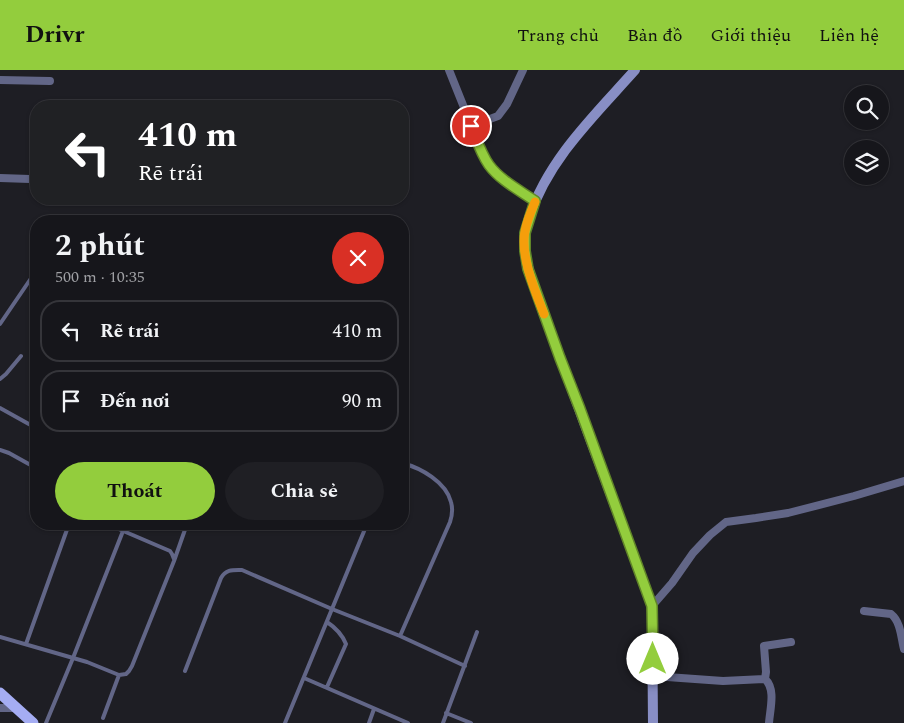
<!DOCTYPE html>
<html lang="vi">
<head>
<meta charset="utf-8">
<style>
	body { margin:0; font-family:Spectral,serif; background:#1f1f24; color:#f1f3f6; height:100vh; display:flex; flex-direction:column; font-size:19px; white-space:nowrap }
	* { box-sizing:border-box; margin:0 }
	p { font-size:16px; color:#9e9fa3 }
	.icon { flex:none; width:28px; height:28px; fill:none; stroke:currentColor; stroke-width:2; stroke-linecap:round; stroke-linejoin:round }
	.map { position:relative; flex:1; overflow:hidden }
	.sheet { position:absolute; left:30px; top:145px; width:379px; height:315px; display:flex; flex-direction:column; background:#16161b; border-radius:20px; box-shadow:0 1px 4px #0004,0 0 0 1px #35353a }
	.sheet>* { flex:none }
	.banner { position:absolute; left:30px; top:30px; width:379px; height:105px; border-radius:20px; box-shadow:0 1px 4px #0004,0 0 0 1px #35353a; background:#202124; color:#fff; overflow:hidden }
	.buttons { position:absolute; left:844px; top:15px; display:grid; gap:10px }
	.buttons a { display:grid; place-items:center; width:45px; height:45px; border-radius:50%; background:#16161b; box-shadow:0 1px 4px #0004,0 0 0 1px #35353a; font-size:25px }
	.pin { position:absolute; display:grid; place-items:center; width:42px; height:42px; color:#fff; margin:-21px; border:2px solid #fff; border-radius:50%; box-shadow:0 1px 5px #0007 }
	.me { position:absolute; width:55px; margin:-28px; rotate:0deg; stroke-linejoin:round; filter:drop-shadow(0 0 4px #0008) }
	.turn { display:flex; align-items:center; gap:18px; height:105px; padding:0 25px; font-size:22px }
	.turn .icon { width:65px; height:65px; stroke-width:2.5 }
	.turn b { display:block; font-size:35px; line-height:42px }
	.round { display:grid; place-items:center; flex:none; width:52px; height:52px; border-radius:26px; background:#1f1f24 }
	.head { display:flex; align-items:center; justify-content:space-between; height:85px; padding:0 25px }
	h1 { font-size:30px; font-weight:700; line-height:38px }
	.action { display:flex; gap:10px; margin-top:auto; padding:10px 25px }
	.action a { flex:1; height:58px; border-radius:30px; background:#93cd3d; color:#111; font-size:20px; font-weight:700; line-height:58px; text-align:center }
	.action a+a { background:#1f1f24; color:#f1f3f6 }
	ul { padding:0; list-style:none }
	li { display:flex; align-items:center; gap:15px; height:62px; margin:0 10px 8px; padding:0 15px; border:2px solid #35353a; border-radius:20px }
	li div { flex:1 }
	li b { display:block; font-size:19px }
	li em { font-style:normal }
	header { display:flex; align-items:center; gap:30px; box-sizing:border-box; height:70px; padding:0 25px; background:#93cd3d; color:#111 }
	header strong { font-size:24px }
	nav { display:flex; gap:28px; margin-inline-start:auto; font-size:18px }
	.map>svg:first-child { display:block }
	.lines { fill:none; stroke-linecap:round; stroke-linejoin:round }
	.service { stroke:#626687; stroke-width:4 }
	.minor { stroke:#626687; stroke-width:8 }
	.secondary { stroke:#888ec4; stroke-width:10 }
	.primary { stroke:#a5adf3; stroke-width:11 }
	.route-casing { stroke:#608528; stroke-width:12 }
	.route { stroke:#93cd3d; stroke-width:9 }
	.slow { stroke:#f59e0b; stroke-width:9 }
</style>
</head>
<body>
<header>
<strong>Drivr</strong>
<nav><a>Trang chủ</a><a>Bản đồ</a><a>Giới thiệu</a><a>Liên hệ</a></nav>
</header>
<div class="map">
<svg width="904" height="653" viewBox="0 0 904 653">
	<rect width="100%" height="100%" fill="#1e1e24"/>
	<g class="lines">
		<path class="service" d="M 0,254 L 36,201
			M 0,309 L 6,304 L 21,286
			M 0,338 L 36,358
			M 0,380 L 9,383 L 36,398
			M 107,454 L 170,481 L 172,484 L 174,489
			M 327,552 C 336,558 342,564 346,574 L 327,617
			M 400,566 L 450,452 C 452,446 453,439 451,432 C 446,412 421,398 402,393
			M 0,567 L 87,592 L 119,605 L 126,604 L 129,601 L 132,596 L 174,491 L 187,454
			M 26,574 L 69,454
			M 185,601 L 221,508 C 226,499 233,500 242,500 L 332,539 L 400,566 L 465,596
			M 304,608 L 408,653
			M 446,643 L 471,653
			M 103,648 L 119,605
			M 46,653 L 73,588 L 123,461
			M 285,653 L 367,454
			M 369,653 L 374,639
			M 443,653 L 477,562"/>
		<path class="minor" d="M 449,0 L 479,75 L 489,95 L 504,111 L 535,131
			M 0,10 L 50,11
			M 471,56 L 498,46 L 507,34 L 523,0
			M 0,108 L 30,109
			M 652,536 L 672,513 L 693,483 L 710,465 L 726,452 L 756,448 L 788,443 L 854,426 L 904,411
			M 864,541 L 891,544 C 901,552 901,568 904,579
			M 653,606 L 723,611 L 765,609 C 776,619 770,639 769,653
			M 765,609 L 766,602 L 764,576 L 791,572
			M 0,638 L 17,638"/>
		<path class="secondary" d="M 635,0 C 595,45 548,89 529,148 C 526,159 523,169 525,181 C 527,200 535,218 541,236 L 652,536 L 653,653"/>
		<path class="primary" d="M 0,623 L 33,653"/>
	</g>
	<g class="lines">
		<g class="route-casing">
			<path id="route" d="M 471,56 C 476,68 481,84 489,95 C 500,110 519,120 535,131 L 525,163 L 525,181 L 528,199 L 560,288 L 580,339 L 652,536 L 653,589"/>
		</g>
		<use href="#route" class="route"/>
		<path class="slow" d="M 535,132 C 531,141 527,151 525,161 C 520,186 535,221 544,244"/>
	</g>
</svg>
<div class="buttons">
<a><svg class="icon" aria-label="search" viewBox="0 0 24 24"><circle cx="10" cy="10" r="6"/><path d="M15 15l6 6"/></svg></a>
<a><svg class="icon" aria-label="layers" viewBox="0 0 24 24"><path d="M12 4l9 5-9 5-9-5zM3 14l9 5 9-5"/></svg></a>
</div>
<div class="pin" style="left:471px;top:56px;background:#d93025"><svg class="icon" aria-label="arrive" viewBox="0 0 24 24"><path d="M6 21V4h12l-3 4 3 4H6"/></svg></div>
<svg class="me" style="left:653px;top:589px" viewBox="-20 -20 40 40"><circle r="19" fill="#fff"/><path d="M0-13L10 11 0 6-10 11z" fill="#93cd3d"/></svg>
<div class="banner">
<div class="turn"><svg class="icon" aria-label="left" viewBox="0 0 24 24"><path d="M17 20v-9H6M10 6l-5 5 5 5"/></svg><div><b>410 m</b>Rẽ trái</div></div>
</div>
<section class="sheet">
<div class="head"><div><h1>2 phút</h1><p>500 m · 10:35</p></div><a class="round" style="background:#d93025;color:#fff"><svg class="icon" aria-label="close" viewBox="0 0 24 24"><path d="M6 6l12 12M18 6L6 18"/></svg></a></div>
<ul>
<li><svg class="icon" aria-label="left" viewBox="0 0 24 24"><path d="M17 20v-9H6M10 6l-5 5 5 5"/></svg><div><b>Rẽ trái</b></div><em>410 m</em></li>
<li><svg class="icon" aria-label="arrive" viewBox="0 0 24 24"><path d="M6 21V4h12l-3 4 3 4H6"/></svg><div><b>Đến nơi</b></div><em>90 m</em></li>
</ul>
<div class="action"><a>Thoát</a><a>Chia sẻ</a></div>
</section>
</div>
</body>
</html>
